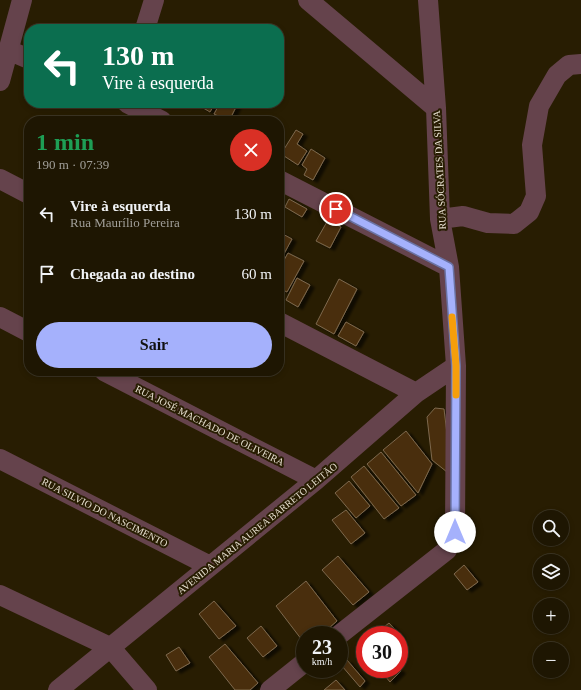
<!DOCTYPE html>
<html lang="pt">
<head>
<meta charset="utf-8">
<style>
	body { margin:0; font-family:"Times New Roman",serif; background:#261f0c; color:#f1f3f6; height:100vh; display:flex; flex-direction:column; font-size:15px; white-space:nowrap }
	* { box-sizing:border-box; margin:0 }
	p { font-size:13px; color:#a19f99 }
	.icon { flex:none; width:22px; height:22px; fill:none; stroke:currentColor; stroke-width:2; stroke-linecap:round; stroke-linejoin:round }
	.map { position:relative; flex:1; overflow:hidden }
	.drawer { position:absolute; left:24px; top:116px; width:260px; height:260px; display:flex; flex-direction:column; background:#1e1602; border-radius:16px; box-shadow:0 2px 6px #0003,0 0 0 1px #3c3524 }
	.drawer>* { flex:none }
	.hud { position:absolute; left:24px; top:24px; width:260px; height:84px; border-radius:16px; box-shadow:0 2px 6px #0003,0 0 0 1px #3c3524; background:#0b6e4f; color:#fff; overflow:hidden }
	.fabs { position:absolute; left:533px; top:510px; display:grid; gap:8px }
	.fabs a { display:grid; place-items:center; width:36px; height:36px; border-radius:50%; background:#1e1602; box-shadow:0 2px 6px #0003,0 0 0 1px #3c3524; font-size:20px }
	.speed { position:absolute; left:296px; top:626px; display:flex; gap:8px; font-size:20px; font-weight:700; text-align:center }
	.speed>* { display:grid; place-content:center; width:52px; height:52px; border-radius:50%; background:#1e1602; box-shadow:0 2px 6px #0003,0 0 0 1px #3c3524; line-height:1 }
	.speed small { font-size:10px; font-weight:400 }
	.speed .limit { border:6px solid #d22; background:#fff; color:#111 }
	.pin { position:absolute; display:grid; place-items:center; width:34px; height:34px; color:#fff; margin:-17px; border:2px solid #fff; border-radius:50%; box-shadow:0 1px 4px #0007 }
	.me { position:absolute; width:44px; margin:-22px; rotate:0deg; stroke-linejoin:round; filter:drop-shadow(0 0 3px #0008) }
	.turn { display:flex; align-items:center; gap:14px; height:84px; padding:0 12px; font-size:18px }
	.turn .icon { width:52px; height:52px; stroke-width:2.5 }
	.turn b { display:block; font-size:28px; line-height:34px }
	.round { display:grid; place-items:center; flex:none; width:42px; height:42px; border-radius:21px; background:#261f0c }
	.headline { display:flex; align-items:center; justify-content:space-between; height:68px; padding:0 12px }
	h1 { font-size:24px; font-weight:700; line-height:30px; color:#1e9e55 }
	.button { display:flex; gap:8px; margin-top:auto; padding:8px 12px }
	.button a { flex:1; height:46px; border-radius:24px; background:#a5b1fc; color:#111; font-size:16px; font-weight:700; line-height:46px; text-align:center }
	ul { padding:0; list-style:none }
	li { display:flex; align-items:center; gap:12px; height:60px; padding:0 12px }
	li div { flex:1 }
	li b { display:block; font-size:15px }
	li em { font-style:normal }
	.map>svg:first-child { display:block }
	.building { fill:#4a2f08; stroke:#7d684f; filter:url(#shadow) }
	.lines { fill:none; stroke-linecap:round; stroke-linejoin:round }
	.minor { stroke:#65434c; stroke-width:20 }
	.route-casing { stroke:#6b73a4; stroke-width:10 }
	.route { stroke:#a5b1fc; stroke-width:7 }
	.slow { stroke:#f59e0b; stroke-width:7 }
	.labels { text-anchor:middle; stroke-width:4; stroke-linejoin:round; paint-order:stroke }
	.street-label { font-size:10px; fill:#e6dfcf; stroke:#281d02 }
</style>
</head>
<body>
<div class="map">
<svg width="581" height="690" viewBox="0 0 581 690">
	<defs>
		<filter id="shadow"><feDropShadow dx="4.5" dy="2.5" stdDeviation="1" flood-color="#0009"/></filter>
	</defs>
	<rect width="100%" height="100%" fill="#281d02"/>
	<path class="building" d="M 195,103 L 215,103 L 210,112 Z
		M 220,103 L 238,103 L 229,121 L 214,114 Z
		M 296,130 L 303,134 L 297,144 L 307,151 L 298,165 L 281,154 Z
		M 311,149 L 325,158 L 313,180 L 304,175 L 307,169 L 302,165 Z
		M 289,199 L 307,209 L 302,217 L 285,207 Z
		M 328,220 L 341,227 L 330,248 L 316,241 Z
		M 279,232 L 292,239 L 279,263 Z
		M 288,253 L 304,261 L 287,292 L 279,288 L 279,269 Z
		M 297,278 L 310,285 L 298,307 L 286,300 Z
		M 339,279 L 357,289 L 334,334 L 316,324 Z
		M 346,322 L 364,332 L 356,346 L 338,336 Z
		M 435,408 L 444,409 L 452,476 L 432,460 L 427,417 Z
		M 406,431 L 432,464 L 418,493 L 383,450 Z
		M 381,452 L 416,495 L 401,506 L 367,464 Z
		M 364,466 L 399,508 L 384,519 L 351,477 Z
		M 349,481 L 370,506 L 356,518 L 335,493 Z
		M 346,510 L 365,533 L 351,544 L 332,520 Z
		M 338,556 L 369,592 L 353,605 L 322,570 Z
		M 464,565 L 478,582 L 467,590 L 454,574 Z
		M 306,581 L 337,621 L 321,635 L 305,635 L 305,644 L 276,606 Z
		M 214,601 L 236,626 L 219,639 L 199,614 Z
		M 389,623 L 401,636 L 399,637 L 399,635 L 374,635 Z
		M 261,626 L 277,646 L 263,657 L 247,638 Z
		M 225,644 L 258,683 L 250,690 L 235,690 L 209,657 Z
		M 179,647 L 190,663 L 176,671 L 166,655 Z
		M 347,660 L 365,681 L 360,687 L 342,666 Z
		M 383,669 L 399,669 L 401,671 L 390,682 L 381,671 Z
		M 336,680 L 345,690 L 324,690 Z"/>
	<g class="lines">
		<path class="minor" d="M 308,0 L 436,108
			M 145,29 L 154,0
			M 8,50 L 29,59
			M 0,81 L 22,0
			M 127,103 L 162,121
			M 0,179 L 29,194
			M 279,180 L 449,267
			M 440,219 L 463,216 L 488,223 L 514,224 L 529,212 L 536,196 L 532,145 L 539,106 L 557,75 L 569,65 L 581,64
			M 0,317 L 29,332
			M 279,322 L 416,393
			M 104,371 L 316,480
			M 0,459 L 210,566
			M 0,595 L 110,647 L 147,690
			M 339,635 L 447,550 L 455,532 L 456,366 L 449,267 L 440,219 L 436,108 L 428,0
			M 58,690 L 316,480 L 416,393 L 456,366
			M 270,690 L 305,662"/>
	</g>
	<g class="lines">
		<g class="route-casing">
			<path id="route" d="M 336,209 L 449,267 L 456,366 L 455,532"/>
		</g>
		<use href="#route" class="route"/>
		<path class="slow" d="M 452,317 L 456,366 L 456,395"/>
	</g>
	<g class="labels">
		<g class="street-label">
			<text transform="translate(439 170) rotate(-93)" y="4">RUA SÓCRATES DA SILVA</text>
			<text transform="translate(210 425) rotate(27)" y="4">RUA JOSÉ MACHADO DE OLIVEIRA</text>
			<text transform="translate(105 512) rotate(27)" y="4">RUA SILVIO DO NASCIMENTO</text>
			<text transform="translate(257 528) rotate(-39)" y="4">AVENIDA MARIA AUREA BARRETO LEITÃO</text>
		</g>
	</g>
</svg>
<div class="fabs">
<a><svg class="icon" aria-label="search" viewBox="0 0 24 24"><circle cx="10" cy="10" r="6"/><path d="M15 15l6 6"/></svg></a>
<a><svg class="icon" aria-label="layers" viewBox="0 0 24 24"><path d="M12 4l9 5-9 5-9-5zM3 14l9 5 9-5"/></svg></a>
<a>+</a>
<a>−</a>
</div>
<div class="speed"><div>23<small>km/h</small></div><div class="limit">30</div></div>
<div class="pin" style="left:336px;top:209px;background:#d93025"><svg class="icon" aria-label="arrive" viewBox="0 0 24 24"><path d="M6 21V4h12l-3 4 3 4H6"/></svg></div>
<svg class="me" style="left:455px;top:532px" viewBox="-20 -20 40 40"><circle r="19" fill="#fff"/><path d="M0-13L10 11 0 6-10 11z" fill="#a5b1fc"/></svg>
<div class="hud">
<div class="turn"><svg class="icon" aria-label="left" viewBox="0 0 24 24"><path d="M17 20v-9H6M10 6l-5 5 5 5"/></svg><div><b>130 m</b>Vire à esquerda</div></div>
</div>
<section class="drawer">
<div class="headline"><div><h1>1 min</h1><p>190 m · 07:39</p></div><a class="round" style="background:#d93025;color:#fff"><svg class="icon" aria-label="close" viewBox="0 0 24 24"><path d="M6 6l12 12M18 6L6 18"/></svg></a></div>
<ul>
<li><svg class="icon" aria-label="left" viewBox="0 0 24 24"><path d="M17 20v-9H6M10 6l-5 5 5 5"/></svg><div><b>Vire à esquerda</b><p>Rua Maurílio Pereira</p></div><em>130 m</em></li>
<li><svg class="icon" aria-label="arrive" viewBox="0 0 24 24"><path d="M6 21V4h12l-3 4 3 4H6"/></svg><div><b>Chegada ao destino</b></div><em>60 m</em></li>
</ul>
<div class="button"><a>Sair</a></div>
</section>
</div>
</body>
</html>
